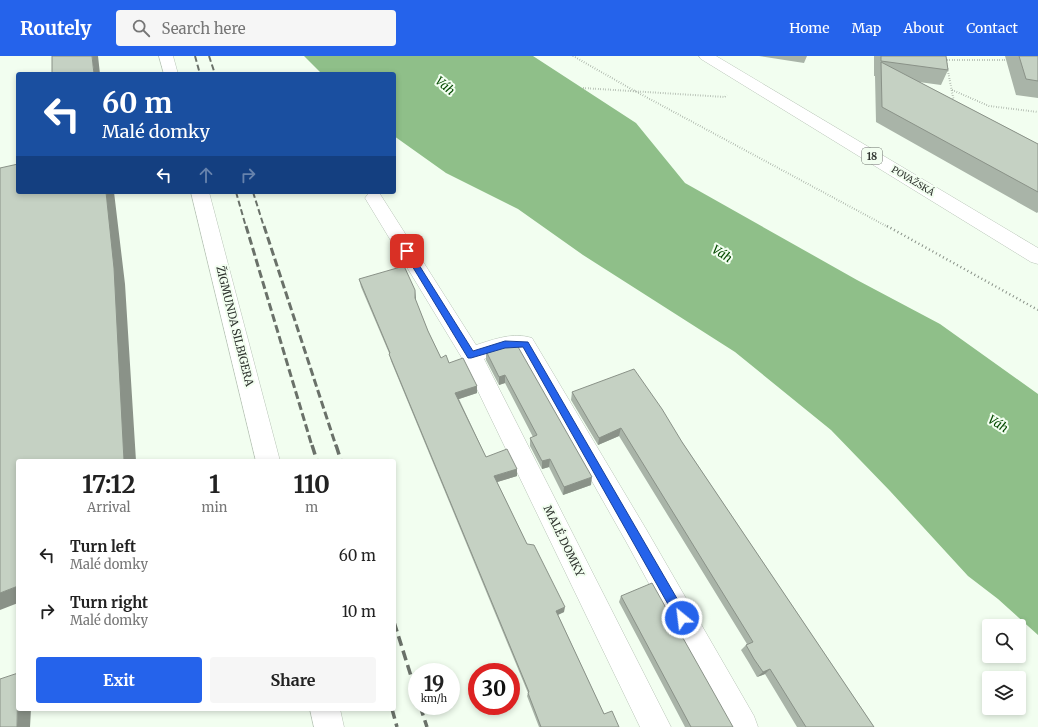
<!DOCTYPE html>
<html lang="en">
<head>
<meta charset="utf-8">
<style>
	body { margin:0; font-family:Merriweather,serif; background:#f6f6f6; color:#222; height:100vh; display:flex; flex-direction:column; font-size:15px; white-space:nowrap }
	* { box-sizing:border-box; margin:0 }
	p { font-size:13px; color:#767676 }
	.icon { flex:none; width:22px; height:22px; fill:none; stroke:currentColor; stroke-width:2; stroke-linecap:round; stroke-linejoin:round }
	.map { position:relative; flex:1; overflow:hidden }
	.sheet { position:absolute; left:16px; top:403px; width:380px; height:252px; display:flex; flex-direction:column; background:#fff; border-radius:4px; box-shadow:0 2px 6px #0003 }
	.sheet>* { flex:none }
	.top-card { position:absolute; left:16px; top:16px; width:380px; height:122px; border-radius:4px; box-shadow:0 2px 6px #0003; background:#1a4fa0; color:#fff; overflow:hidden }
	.tools { position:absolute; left:982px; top:563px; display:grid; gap:8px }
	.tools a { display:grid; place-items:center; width:44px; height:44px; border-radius:4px; background:#fff; box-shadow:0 2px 6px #0003; font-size:20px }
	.speed { position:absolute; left:408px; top:607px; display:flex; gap:8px; font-size:20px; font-weight:700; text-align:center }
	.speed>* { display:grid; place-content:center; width:52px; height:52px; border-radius:50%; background:#fff; box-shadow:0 2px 6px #0003; line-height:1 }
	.speed small { font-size:10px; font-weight:400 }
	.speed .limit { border:6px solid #d22; background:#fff; color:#111 }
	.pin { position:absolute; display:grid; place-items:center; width:34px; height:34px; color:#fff; margin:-17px; border-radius:8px; box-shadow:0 2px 6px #0006 }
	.me { position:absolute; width:44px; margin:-22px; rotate:331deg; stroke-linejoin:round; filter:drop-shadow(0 0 3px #0008) }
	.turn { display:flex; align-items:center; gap:14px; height:84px; padding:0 20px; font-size:18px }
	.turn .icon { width:52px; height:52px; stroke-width:2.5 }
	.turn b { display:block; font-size:28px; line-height:34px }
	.lanes { display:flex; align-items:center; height:38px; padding:0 20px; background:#0003; justify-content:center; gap:20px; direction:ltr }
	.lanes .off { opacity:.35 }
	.eta { display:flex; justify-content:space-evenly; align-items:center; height:68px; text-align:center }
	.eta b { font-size:24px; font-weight:700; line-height:28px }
	.button { display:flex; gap:8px; margin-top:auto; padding:8px 20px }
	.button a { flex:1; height:46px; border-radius:4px; background:#2563eb; color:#fff; font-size:16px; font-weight:700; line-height:46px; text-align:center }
	.button a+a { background:#f6f6f6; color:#222 }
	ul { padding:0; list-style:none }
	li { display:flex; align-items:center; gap:12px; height:56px; padding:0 20px }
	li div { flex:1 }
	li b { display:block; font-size:15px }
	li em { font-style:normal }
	header { display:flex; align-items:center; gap:24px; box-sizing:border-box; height:56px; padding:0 20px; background:#2563eb; color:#fff }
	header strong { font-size:19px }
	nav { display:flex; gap:22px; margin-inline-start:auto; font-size:14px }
	.search { width:280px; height:36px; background:#f6f6f6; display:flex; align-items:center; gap:10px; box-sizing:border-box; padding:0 14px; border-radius:4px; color:#767676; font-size:15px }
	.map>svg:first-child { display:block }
	.water { fill:#8fbf89 }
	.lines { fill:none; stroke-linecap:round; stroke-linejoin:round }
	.street-casing { stroke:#b8c4b7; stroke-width:1 }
	.primary-casing { stroke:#b8c4b7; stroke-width:1 }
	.path-far1 { stroke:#889087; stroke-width:2; stroke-dasharray:0.5 2; stroke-linecap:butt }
	.path { stroke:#889087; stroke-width:2.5; stroke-dasharray:1 3; stroke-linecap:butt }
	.street { fill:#fff; fill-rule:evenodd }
	.primary { fill:#fff; fill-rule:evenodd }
	.rail-far2 { stroke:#6a7169; stroke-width:2; stroke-dasharray:6 3; stroke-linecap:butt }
	.rail-far1 { stroke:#6a7169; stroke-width:3; stroke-dasharray:8 3.5; stroke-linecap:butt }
	.rail { stroke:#6a7169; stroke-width:3.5; stroke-dasharray:10 5; stroke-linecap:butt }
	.wall { fill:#a9b4a8 }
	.shaded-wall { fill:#8a9288 }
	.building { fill:#c5d1c3; stroke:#8a9288 }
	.route { fill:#2563eb; stroke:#184099 }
	.labels { text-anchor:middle; stroke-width:4; stroke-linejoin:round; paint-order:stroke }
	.far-street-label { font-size:9px; fill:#2d322d; stroke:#f2fef0 }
	.shield { fill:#f2fef0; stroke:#686f68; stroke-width:1 }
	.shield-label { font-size:10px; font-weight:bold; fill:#2d322d }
	.street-label { font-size:11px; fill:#2d322d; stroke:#f2fef0 }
	.water-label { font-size:12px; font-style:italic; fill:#054b00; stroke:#f2fef0 }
</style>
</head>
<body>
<header>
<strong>Routely</strong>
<div class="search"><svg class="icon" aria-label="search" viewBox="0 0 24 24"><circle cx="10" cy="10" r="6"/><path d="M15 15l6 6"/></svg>Search here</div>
<nav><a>Home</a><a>Map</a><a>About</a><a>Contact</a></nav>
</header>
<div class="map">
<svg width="1038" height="671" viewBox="0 0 1038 671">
	<rect width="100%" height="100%" fill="#f2fef0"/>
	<path class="water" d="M 304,0 L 533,0 L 636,67 L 685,127 L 857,224 L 940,268 L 1038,338 L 1038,579 L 998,543 L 968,520 L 890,435 L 831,374 L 735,296 L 583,199 L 518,153 L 446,117 L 394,80 L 394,18 L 322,18 Z"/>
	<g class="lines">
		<g class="street-casing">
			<path id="street" d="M 159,0 L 173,0 L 178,18 L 164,18 Z
				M 191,136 L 209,136 L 280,405 L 256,405 Z
				M 374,136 L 380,138 L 476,289 C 495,283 513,276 532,282 L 646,473 L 754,660 L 758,671 L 727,671 L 628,489 L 519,296 L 505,296 L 484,303 L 671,671 L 640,671 L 462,302 L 365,142 L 368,138 Z
				M 310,653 L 340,653 L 344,671 L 314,671 Z"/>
		</g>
		<g class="primary-casing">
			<path id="primary" d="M 699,0 L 716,0 L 1038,192 L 1038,208 L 1031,206 L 701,3 Z"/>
		</g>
		<path class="path-far1" d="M 573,0 L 633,34 L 888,171
			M 945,0 L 954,46
			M 947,4 L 1009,4
			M 583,32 L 725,41 L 727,39
			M 952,34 L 989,50 L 1038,56"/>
		<path class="path" d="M 887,170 L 1038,254"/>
		<use href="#street" class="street"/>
		<use href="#primary" class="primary"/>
		<path class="rail-far2" d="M 195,0 L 200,18
			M 209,0 L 215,18
			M 236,136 L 246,171
			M 253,136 L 264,171"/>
		<path class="rail-far1" d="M 246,170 L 312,390
			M 264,170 L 336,390"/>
		<path class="rail" d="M 312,389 L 317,405
			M 336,389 L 341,405
			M 394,566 L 417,639
			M 420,650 L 427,671
			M 392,653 L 397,671"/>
	</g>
	<path class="wall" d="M 759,0 L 807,0 L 804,7 Z
		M 874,0 L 946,0 L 948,14 L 941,29 L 919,26 L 1038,88 L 1038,156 L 1037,157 L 876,66 L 875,20 L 874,20 Z
		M 1005,0 L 1038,0 L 1038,42 L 1016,39 Z
		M 359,223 L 416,242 L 416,245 L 428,275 L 441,302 L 449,307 L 477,330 L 477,337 L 459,343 L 486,401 L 517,413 L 517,420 L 497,426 L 527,488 L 564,556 L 558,559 L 604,658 L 619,671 L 539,671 L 527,640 L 528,637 L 391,305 L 389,297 L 361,231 Z
		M 505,289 L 591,429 L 563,439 L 549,411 L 542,413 L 530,390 L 530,382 L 533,381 L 505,327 L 499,329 L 486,304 L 486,295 Z
		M 572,336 L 682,386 L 874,671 L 797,671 L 765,618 L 757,621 L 749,607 L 741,594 L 747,588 L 619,380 L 598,389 L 571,344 Z
		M 621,540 L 733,671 L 685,671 L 619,546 Z"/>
	<path class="shaded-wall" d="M 92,0 L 98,0 L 100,18 L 94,18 Z
		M 106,136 L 114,136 L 125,228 L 136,405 L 124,405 Z
		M 415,234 L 416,242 L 416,250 L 415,242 Z
		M 505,319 L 505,327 L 499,329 L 499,321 Z
		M 477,330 L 477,337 L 456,344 L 455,337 Z
		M 621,372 L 619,380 L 598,389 L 599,382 Z
		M 550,403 L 549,411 L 542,413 L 542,405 Z
		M 517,413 L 517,420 L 494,427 L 494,420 Z
		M 592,421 L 591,429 L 563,439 L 564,431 Z
		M 18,530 L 18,547 L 0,554 L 0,537 Z
		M 565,551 L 564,556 L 555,560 L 556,555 Z
		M 770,613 L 765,618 L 757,621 L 763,616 Z
		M 18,633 L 18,653 L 31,653 L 30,671 L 17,671 Z"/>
	<path class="building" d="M 52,0 L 92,0 L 94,18 L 52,18 Z
		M 881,0 L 946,0 L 948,14 L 881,5 Z
		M 1019,0 L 1038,0 L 1038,25 L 1026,23 Z
		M 881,6 L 1038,88 L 1038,136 L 882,51 Z
		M 18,108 L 18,136 L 106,136 L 114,212 L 124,405 L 18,405 L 18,530 L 0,537 L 0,112 Z
		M 404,210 L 415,234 L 415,242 L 428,275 L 441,302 L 446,299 L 449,307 L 463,302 L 477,330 L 455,337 L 486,401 L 507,393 L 517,413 L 494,420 L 527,488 L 534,489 L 565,551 L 556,555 L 604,658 L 612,655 L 619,671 L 541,671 L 528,637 L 529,636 L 389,298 L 390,297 L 359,223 Z
		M 505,289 L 517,289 L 592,421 L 564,431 L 550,403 L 542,405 L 530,382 L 537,379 L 505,319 L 499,321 L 486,295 Z
		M 634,313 L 662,353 L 682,386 L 874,671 L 806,671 L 770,613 L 763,616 L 754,603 L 746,589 L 753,586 L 621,372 L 599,382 L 572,336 Z
		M 652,527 L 733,671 L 691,671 L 621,540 Z
		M 18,617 L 17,671 L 0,671 L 0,623 Z"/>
	<path class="route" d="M 407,192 L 409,193 L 473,295 L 505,285 L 528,286 L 686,558 L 688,562 L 686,566 L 682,568 L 678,566 L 523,291 L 505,292 L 471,302 L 468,302 L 403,195 Z"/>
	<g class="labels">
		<g class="far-street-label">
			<text transform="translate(913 125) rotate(31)" y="3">POVAŽSKÁ</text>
		</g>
		<rect class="shield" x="862" y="92" width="20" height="16" rx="3"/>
		<g class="shield-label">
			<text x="872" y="104">18</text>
		</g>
		<g class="street-label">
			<text transform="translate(235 270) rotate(76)" y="4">ŽIGMUNDA SILBIGERA</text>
			<text transform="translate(564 485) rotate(64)" y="4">MALÉ DOMKY</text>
		</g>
		<g class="water-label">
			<text transform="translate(445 30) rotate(40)" y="4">Váh</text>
			<text transform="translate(722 198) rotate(32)" y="4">Váh</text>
			<text transform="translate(998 368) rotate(32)" y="4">Váh</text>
		</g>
	</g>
</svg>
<div class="tools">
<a><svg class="icon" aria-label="search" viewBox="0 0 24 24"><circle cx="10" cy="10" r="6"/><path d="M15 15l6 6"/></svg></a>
<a><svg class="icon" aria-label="layers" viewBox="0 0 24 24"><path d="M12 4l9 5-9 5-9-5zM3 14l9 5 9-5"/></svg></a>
</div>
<div class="speed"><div>19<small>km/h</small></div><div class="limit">30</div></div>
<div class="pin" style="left:407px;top:195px;background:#d93025"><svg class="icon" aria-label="arrive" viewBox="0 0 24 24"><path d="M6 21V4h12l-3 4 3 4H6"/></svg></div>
<svg class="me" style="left:682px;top:562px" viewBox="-20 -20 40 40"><circle r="17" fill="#2563eb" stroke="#fff" stroke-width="3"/><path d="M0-11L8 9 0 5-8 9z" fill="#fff"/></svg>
<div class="top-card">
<div class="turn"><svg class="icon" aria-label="left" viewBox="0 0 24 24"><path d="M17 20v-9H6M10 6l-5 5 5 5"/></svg><div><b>60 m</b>Malé domky</div></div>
<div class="lanes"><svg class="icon" aria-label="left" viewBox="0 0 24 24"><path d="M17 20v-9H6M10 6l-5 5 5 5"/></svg><svg class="icon off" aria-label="ahead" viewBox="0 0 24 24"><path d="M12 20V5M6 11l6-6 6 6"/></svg><svg class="icon off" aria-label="right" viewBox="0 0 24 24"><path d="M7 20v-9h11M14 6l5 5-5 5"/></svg></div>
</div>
<section class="sheet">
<div class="eta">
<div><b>17:12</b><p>Arrival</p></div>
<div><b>1</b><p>min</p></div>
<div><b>110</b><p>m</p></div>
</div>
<ul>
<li><svg class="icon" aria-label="left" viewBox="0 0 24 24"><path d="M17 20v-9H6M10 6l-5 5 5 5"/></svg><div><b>Turn left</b><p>Malé domky</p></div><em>60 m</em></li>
<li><svg class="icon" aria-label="right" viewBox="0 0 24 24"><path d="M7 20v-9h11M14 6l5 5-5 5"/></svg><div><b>Turn right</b><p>Malé domky</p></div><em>10 m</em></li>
</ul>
<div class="button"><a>Exit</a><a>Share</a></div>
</section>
</div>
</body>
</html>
